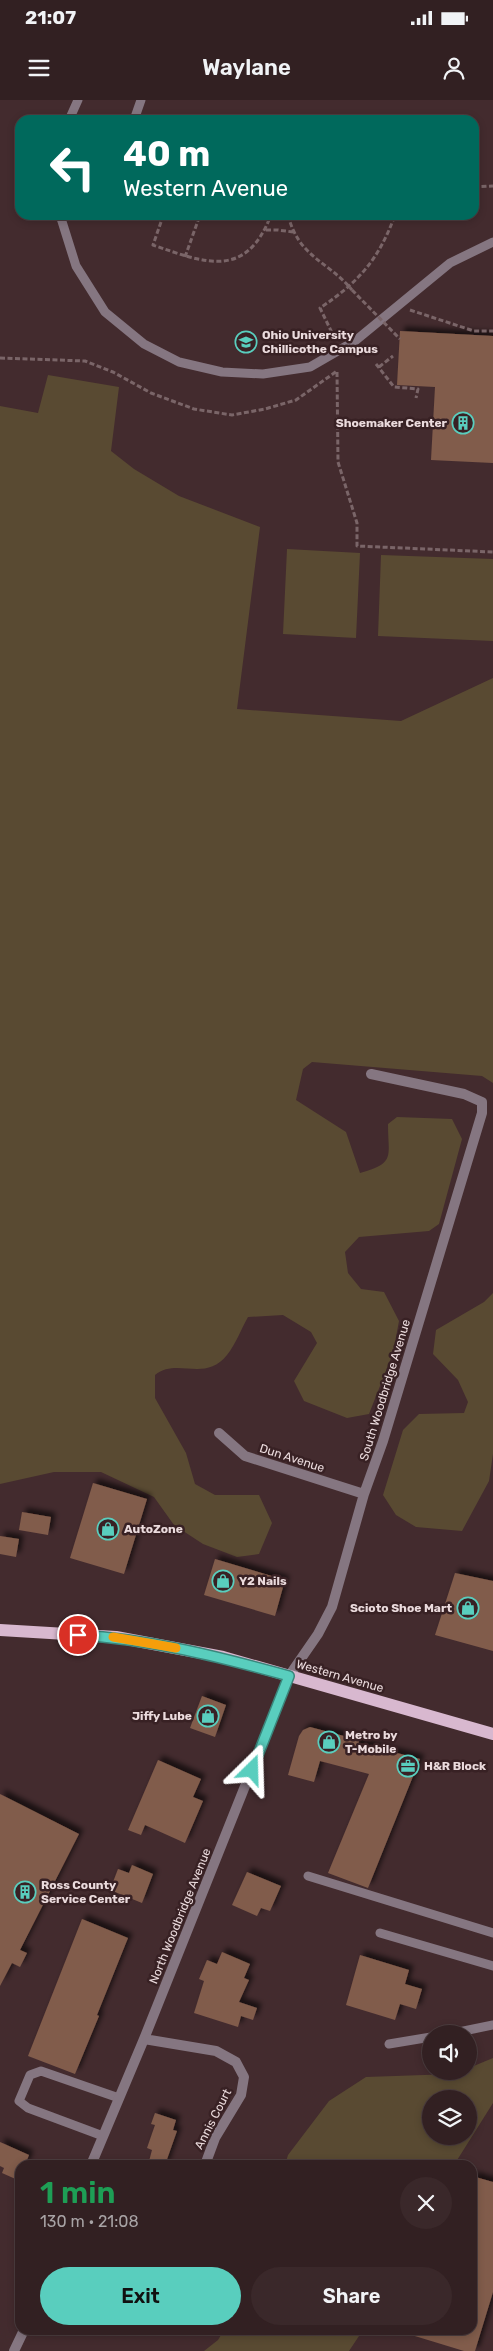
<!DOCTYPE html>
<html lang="en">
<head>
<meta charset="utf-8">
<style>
	body { margin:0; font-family:Rubik,sans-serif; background:#3a282a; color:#f1f3f6; height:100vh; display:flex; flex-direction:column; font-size:19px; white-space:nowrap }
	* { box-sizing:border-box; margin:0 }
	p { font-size:16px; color:#a8a3a5 }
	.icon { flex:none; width:28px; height:28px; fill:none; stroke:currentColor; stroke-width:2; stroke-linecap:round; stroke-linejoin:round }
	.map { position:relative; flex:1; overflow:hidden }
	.side { position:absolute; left:15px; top:2060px; width:462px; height:175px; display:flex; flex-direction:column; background:#322022; border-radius:15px; box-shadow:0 2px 8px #0003,0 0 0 1px #4d3e40 }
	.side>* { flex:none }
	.guide { position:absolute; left:15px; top:15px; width:464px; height:105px; border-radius:15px; box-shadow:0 2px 8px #0003,0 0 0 1px #4d3e40; background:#00695c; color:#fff; overflow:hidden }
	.tools { position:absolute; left:422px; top:1925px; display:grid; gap:10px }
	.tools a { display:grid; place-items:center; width:55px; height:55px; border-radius:50%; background:#322022; box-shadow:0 2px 8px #0003,0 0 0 1px #4d3e40; font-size:25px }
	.pin { position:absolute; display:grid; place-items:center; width:42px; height:42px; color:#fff; margin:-21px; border:2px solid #fff; border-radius:50%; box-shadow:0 1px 5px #0007 }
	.me { position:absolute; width:55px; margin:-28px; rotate:22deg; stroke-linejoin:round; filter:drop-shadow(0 0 4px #0008) }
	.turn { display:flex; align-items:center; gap:18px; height:105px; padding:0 25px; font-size:22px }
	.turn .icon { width:65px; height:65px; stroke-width:2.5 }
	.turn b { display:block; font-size:35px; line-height:42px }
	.round { display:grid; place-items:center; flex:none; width:52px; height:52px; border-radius:26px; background:#3a282a }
	.headline { display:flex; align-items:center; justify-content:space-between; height:85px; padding:0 25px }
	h1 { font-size:30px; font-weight:600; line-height:38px; color:#1e9e55 }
	.primary-button { display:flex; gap:10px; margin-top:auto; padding:10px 25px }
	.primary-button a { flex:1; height:58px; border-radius:30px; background:#59cebe; color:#111; font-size:20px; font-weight:600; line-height:58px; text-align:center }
	.primary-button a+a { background:#3a282a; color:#f1f3f6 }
	.status { display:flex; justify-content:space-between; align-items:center; height:35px; padding:0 25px; background:#322022; direction:ltr }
	.status svg { height:14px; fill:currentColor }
	header { display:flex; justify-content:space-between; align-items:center; height:65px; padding:0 25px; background:#322022; font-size:22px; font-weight:600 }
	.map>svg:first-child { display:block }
	.green { fill:#594a32; fill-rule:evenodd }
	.building { fill:#815c4b; filter:url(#shadow) }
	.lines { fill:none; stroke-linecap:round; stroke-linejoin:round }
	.path { stroke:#7a6568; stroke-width:3; stroke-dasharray:5 2.5; stroke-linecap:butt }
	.lane { stroke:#857681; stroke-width:9 }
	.street { stroke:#857681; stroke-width:10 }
	.primary { stroke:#d8b8cf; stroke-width:12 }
	.path-bridge { stroke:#7a6568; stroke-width:3; stroke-dasharray:5 2.5; stroke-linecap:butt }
	.route-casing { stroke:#3a867c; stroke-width:12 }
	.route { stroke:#59cebe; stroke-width:9 }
	.slow { stroke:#f59e0b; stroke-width:9 }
	.labels { text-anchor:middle; stroke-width:5; stroke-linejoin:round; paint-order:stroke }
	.poi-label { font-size:12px; font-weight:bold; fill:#ebdbdd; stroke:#382124; text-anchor:start }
	.street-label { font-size:12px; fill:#ebdbdd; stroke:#382124 }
</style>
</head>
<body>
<div class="status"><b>21:07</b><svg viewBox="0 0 49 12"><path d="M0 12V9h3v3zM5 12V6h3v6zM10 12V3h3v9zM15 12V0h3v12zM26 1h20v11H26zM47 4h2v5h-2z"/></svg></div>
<header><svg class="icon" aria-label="menu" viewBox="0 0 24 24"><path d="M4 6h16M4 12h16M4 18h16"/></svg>Waylane<svg class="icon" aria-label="person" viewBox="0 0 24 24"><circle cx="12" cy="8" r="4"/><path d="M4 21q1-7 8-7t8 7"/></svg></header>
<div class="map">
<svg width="493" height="2251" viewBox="0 0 493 2251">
	<defs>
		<filter id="shadow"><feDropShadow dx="4.5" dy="-4.5" stdDeviation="2.5" flood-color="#0009"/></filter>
	</defs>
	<rect width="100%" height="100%" fill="#432b2e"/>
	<path class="green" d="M 48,275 L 119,287 L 111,351 L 134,369 L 179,396 L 260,427 L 237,609 L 401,621 L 493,578 L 493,983 L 482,976 L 312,962 L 303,969 L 296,1000 L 346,1032 L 360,1073 C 396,1063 388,1057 388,1024 L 397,1017 L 452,1019 L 462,1039 L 439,1124 L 429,1131 L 359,1137 L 345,1152 L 348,1173 L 361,1189 L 384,1192 L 399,1221 L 393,1253 L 369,1314 L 347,1318 L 304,1301 L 294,1281 L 317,1243 L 311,1232 L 283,1215 L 248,1217 C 241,1229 236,1244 227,1255 C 205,1283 177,1257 155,1275 L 155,1298 L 186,1353 L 195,1384 L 215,1395 L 259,1395 L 272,1423 L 259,1454 L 237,1457 L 203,1444 L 174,1425 L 154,1397 L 101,1372 L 54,1372 L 0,1384 L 0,306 L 38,313 Z
		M 287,449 L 360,453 L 356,538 L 283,534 Z
		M 381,455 L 493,459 L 493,541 L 378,536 Z
		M 493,1193 L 493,1354 L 489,1381 L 462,1431 L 416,1427 L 396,1415 L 383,1395 L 403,1330 L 419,1314 L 464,1313 L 468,1302 L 458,1280 L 433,1254 L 436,1230 L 484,1202 Z
		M 493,1958 L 493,2003 L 454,2065 L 285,2065 L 288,2055 L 329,2001 L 366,1977 L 453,1974 L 469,1971 L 469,1968 ZM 431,1999 L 469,1999 L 469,2036 L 431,2036 Z
		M 224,2230 L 363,2230 L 349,2251 L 204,2251 L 218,2240 Z"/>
	<path class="building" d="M 400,231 L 493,236 L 493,363 L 431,360 L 435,287 L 397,285 Z
		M 93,1383 L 147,1399 L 124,1474 L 70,1458 Z
		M 22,1412 L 51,1417 L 48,1435 L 19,1430 Z
		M 0,1436 L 19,1439 L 16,1457 L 0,1454 Z
		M 215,1459 L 285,1480 L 275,1516 L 204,1495 Z
		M 455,1473 L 493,1481 L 493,1551 L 435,1535 Z
		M 202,1596 L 226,1605 L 215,1637 L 190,1628 Z
		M 310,1627 L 359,1640 L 359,1643 L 420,1659 L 368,1788 L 328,1773 L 369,1674 L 320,1661 L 314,1682 L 288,1675 L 299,1636 L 303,1630 Z
		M 158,1660 L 201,1679 L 193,1697 L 203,1701 L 185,1743 L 145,1725 L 141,1735 L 128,1730 Z
		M 0,1694 L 79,1734 L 20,1850 L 27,1853 L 20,1867 L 12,1863 L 0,1886 Z
		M 132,1765 L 153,1774 L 142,1803 L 110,1790 L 118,1769 L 129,1773 Z
		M 247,1772 L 281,1786 L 270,1811 L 261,1808 L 257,1816 L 232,1805 Z
		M 82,1819 L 128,1838 L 97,1915 L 99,1916 L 75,1974 L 28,1956 Z
		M 222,1852 L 250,1864 L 244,1878 L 249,1880 L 239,1902 L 257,1908 L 253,1920 L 241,1916 L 238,1927 L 194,1913 L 204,1881 L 199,1879 L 207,1860 L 217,1864 Z
		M 360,1855 L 409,1870 L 405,1884 L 422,1889 L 416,1909 L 400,1904 L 395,1920 L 346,1905 Z
		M 155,2013 L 176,2020 L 173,2030 L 177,2031 L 165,2065 L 148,2065 L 152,2050 L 147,2048 L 155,2025 L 151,2024 Z
		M 0,2042 L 29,2055 L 25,2065 L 20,2065 L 20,2081 L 2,2073 L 4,2068 L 0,2066 Z
		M 472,2076 L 493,2082 L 493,2192 L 475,2251 L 464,2251 L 405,2233 L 406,2230 L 472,2230 Z"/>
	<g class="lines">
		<path class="path" d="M 294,16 L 303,20
			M 474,87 L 493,86
			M 288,115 C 299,158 327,160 352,190
			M 161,122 L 153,145 C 205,163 246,180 271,115
			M 266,130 L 278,130 L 293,132
			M 185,157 L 200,115
			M 410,210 L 474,231 L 493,231
			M 335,239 L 320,208 C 359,182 379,159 395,115
			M 0,258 L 85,261 L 113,272 L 151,293 L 194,309 L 232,315 L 265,309 L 296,300 L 337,271 L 338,362 L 357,423 L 357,446 L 493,452
			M 376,264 L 394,287 L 418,289 L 416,298
			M 379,267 L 393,256"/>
		<path class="lane" d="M 69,20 L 78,0
			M 134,20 L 141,0
			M 60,115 L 76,166 L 105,212 L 144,244 L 179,262 L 222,272 L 263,274 L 310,267 L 355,241 L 450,163 L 493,142
			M 308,1776 L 493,1833
			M 380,1833 L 493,1866
			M 449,1934 L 493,1925
			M 389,1944 L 431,1937
			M 103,2036 L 28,2008 L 19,2001 L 30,1975 L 41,1971 L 119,1998"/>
		<path class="street" d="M 219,1333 L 245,1356 L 364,1394
			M 144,1939 L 216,1951 L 236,1962 L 244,1977 L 241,1995 L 215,2038 L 205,2065
			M 91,2065 L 144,1939 L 289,1576 L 318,1534 L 332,1507 L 364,1394 L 383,1341 L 482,1013 L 482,1002 L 464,994 L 371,974
			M 14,2251 L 24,2230"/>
		<path class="primary" d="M 0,1530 L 116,1537 L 223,1557 L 493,1634"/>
		<path class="path-bridge" d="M 352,190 L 400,239"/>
	</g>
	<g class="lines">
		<g class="route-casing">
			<path id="route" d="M 78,1535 C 150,1539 220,1557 289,1576 L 252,1670"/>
		</g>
		<use href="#route" class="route"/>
		<path class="slow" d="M 113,1537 L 176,1548"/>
	</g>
	<defs>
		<g id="university-ring" transform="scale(1.125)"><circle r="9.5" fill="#382124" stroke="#59cebe" stroke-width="1.5"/><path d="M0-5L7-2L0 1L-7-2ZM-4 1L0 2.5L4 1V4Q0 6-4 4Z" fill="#59cebe"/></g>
		<g id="building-ring" transform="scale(1.125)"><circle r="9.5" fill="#382124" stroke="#59cebe" stroke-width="1.5"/><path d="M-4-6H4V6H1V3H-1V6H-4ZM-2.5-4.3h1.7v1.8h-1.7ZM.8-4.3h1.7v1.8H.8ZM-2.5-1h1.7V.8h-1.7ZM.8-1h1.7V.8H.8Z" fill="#59cebe"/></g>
		<g id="shop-ring" transform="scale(1.125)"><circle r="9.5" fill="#382124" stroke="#59cebe" stroke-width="1.5"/><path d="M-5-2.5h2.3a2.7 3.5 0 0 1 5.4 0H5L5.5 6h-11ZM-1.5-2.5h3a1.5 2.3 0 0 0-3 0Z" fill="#59cebe"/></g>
		<g id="office-ring" transform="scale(1.125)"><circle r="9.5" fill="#382124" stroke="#59cebe" stroke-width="1.5"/><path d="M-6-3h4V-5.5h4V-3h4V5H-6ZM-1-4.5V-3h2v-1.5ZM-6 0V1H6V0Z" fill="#59cebe"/></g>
	</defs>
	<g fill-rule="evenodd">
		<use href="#university-ring" x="246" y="242"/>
		<use href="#building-ring" x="463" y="323"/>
		<use href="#shop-ring" x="108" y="1429"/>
		<use href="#shop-ring" x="223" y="1481"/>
		<use href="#shop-ring" x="468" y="1508"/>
		<use href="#shop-ring" x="208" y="1616"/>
		<use href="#shop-ring" x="329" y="1642"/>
		<use href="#office-ring" x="408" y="1666"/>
		<use href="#building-ring" x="25" y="1792"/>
	</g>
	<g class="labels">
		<g class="poi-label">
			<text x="262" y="239">Ohio University<tspan x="262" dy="14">Chillicothe Campus</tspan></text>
			<text x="447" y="327" text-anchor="end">Shoemaker Center</text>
			<text x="124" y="1433">AutoZone</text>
			<text x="239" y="1485">Y2 Nails</text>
			<text x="452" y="1512" text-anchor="end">Scioto Shoe Mart</text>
			<text x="192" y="1620" text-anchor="end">Jiffy Lube</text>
			<text x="345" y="1639">Metro by<tspan x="345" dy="14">T-Mobile</tspan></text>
			<text x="424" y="1670">H&amp;R Block</text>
			<text x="41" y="1789">Ross County<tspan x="41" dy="14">Service Center</tspan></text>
		</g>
		<g class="street-label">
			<text transform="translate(385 1290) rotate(-73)" y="4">South Woodbridge Avenue</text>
			<text transform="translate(292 1358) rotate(18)" y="4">Dun Avenue</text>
			<text transform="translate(340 1576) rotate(16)" y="4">Western Avenue</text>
			<text transform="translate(180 1816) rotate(-68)" y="4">North Woodbridge Avenue</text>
			<text transform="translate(213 2019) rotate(-63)" y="4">Annis Court</text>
		</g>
	</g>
</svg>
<div class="tools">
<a><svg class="icon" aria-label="sound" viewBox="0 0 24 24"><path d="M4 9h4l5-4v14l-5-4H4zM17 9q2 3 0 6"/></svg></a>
<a><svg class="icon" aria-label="layers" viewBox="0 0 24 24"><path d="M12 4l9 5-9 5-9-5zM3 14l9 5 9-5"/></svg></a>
</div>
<div class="pin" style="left:78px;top:1535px;background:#d93025"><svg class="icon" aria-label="arrive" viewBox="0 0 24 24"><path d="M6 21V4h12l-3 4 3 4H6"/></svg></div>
<svg class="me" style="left:252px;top:1670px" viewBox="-20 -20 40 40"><path d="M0-17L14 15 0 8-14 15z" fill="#59cebe" stroke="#fff" stroke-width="4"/></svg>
<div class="guide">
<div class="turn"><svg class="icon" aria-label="left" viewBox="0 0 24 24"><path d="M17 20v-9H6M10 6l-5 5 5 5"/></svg><div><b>40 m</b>Western Avenue</div></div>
</div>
<section class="side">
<div class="headline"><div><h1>1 min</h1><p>130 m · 21:08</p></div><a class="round"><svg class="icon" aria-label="close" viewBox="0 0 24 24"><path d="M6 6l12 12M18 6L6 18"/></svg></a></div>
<div class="primary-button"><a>Exit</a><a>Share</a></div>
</section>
</div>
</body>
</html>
